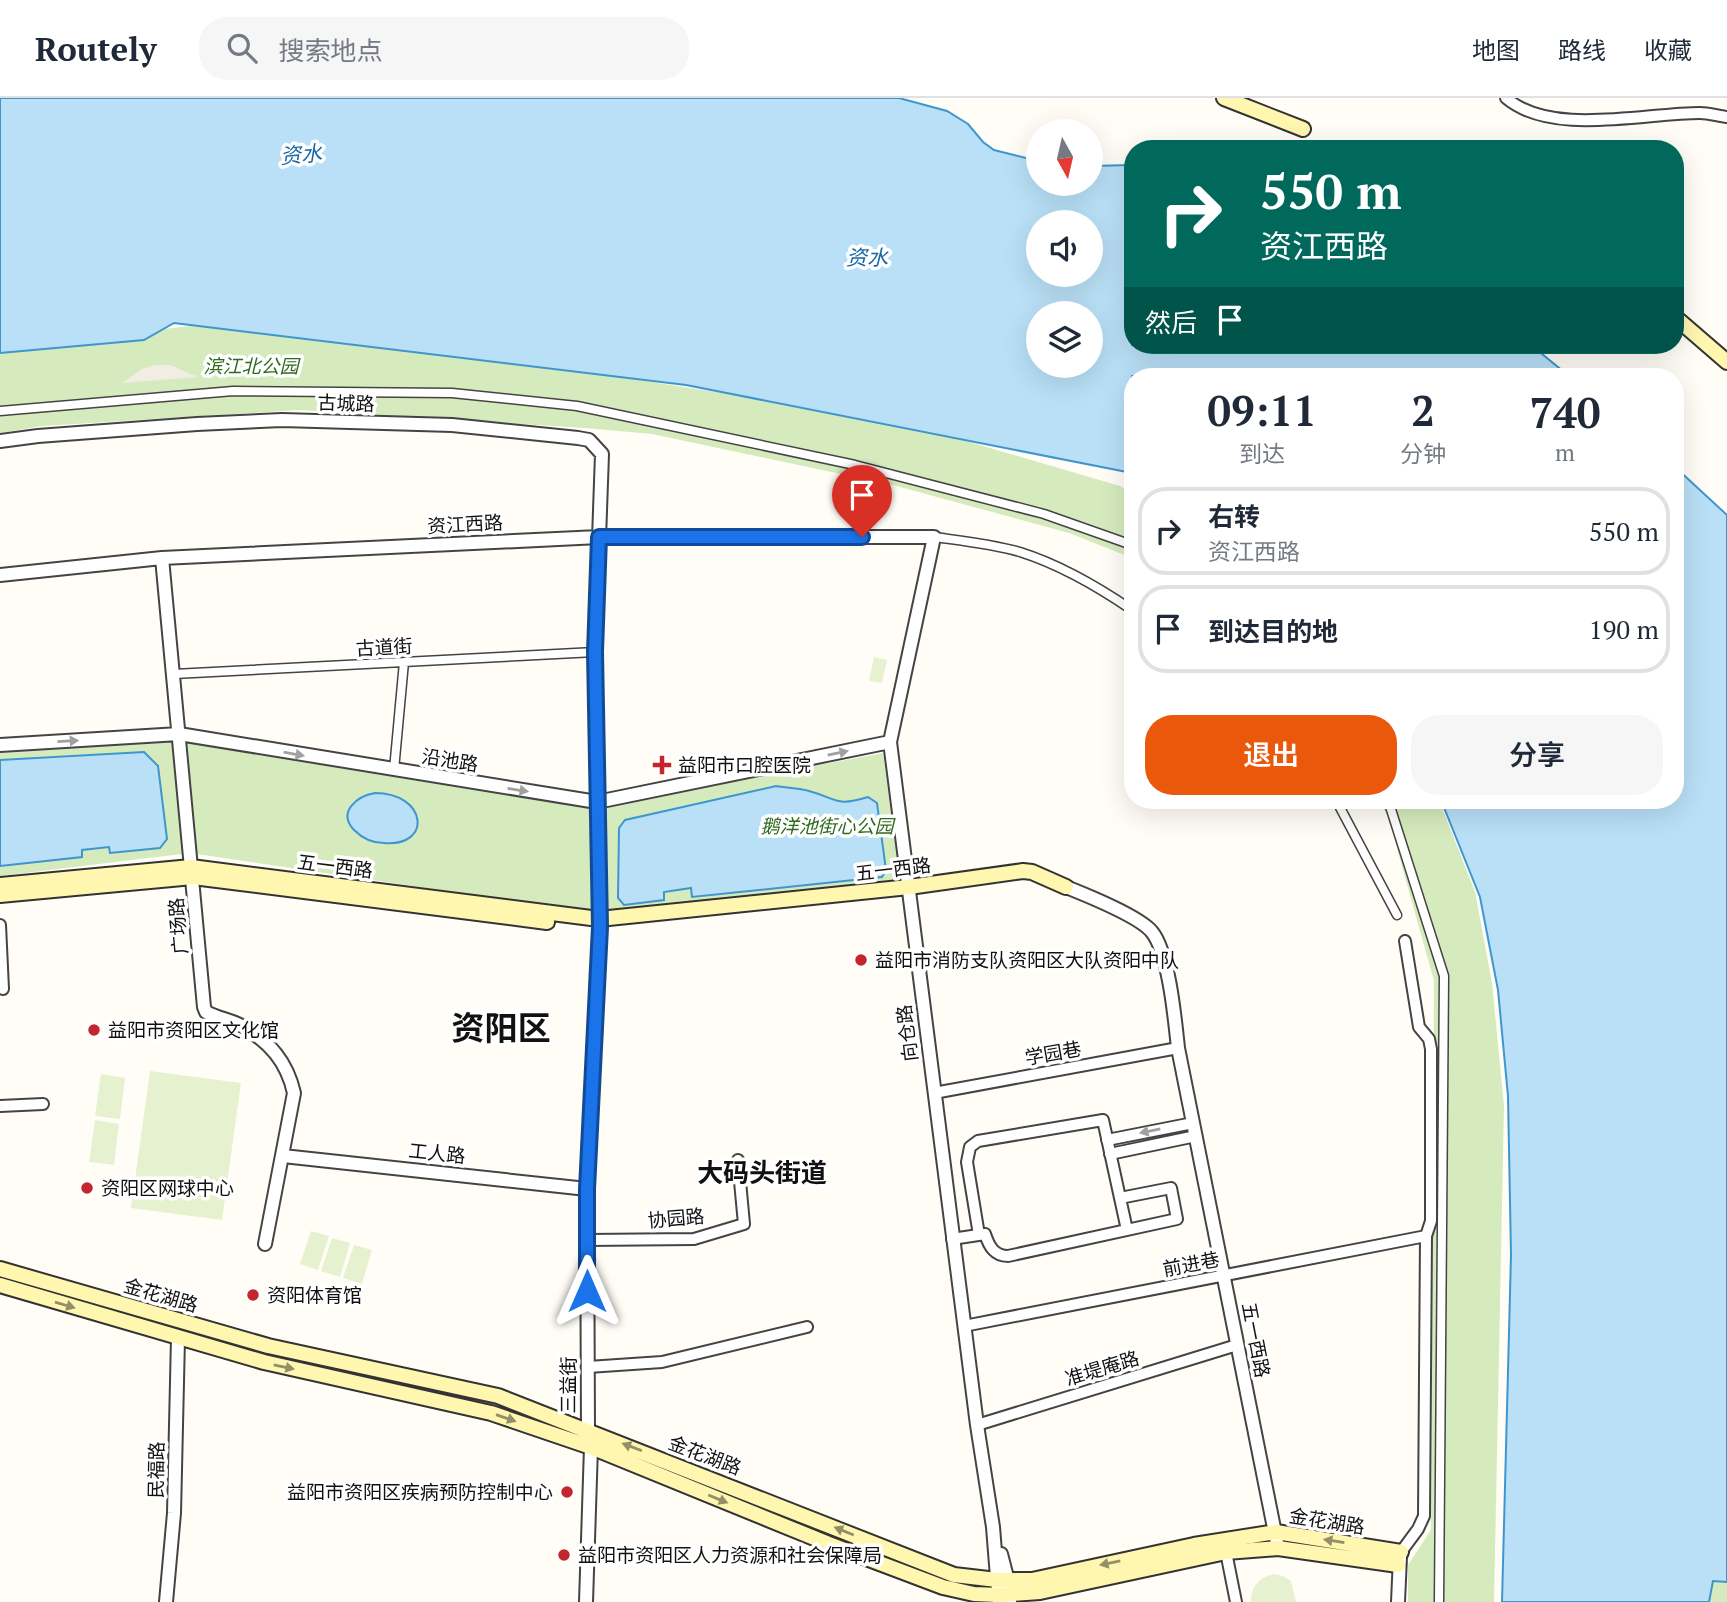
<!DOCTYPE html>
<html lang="zh">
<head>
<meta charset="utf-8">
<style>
	body { margin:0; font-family:"PT Serif","Noto Sans SC",serif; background:#f6f6f7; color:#1f2937; height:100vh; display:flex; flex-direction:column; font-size:26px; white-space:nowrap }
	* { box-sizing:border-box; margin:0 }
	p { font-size:23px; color:#747a83 }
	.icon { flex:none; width:38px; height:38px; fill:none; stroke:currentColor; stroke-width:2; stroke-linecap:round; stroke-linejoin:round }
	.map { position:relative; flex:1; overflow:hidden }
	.side { position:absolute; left:1124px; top:270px; width:560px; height:441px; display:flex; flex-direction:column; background:#fff; border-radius:28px; box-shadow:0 7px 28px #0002 }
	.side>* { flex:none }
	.top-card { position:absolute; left:1124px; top:42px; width:560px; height:214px; border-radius:28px; box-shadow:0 7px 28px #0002; background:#00695c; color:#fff; overflow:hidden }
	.needle { width:46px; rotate:172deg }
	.fabs { position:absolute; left:1026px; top:21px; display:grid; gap:14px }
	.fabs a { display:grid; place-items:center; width:77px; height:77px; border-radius:50%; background:#fff; box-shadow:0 7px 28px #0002; font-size:35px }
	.pin { position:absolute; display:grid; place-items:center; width:60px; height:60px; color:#fff; margin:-72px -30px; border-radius:50% 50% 50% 0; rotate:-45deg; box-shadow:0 0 7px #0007 }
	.pin .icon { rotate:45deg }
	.me { position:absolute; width:77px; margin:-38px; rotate:0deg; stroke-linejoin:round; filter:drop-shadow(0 0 5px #0008) }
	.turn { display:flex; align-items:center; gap:24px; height:147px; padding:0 21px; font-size:32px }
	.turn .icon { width:91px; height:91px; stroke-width:2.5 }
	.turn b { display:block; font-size:49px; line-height:60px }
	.then { display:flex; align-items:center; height:66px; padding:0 21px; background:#0003; gap:14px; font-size:26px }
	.eta { display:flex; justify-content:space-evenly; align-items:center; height:119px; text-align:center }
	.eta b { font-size:42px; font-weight:600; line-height:49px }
	.button { display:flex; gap:14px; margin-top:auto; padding:14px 21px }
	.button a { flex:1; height:80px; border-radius:28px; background:#ea580c; color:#fff; font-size:28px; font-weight:600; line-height:80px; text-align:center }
	.button a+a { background:#f6f6f7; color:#1f2937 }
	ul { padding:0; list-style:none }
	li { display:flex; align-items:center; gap:21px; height:88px; margin:0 14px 10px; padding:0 7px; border:4px solid #e0e1e3; border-radius:28px }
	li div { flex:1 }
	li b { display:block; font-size:26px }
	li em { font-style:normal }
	header { display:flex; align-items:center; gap:42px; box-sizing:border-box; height:98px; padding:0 35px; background:#fff; border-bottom:2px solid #e0e1e3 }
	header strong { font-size:33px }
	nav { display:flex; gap:38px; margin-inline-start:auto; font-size:24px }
	.search { width:490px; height:63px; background:#f6f6f7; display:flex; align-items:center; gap:18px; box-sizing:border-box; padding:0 24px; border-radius:28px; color:#747a83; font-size:26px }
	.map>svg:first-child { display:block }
	.green { fill:#d5ebbd }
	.pitch { fill:#e6f2cf }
	.plaza { fill:#f1ede2 }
	.water { fill:#b9e0f7; stroke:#3f96cf; stroke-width:2; fill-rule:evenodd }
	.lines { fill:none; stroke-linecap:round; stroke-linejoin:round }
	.pedestrian-casing { stroke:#444; stroke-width:11 }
	.minor-casing { stroke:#444; stroke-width:14 }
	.tertiary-casing { stroke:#444; stroke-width:16 }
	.secondary-casing { stroke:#333; stroke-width:18 }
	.pedestrian { stroke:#fff; stroke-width:8 }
	.minor { stroke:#fff; stroke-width:10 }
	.tertiary { stroke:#fff; stroke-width:12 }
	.secondary { stroke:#fff6b0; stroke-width:14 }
	.oneway { fill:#a0a0a0 }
	.oneway2 { fill:#948f68 }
	.route-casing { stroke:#114b97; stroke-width:18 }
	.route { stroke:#1a73e8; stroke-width:12 }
	.poi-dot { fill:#c4262e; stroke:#fff; stroke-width:2.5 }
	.labels { text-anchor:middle; stroke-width:7; stroke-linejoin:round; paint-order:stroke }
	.park-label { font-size:19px; font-style:italic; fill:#2f6b1f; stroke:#fff }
	.street-label { font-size:19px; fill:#111; stroke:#fff }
	.poi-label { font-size:19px; fill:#111; stroke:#fff; text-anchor:start }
	.water-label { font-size:21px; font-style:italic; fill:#1768a6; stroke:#fff }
	.district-label { font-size:26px; font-weight:bold; fill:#111; stroke:#fff }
	.town-label { font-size:33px; font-weight:bold; fill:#111; stroke:#fff }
</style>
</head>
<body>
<header>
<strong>Routely</strong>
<div class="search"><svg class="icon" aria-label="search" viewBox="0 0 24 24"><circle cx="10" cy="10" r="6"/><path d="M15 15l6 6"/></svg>搜索地点</div>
<nav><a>地图</a><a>路线</a><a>收藏</a></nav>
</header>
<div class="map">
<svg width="1727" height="1504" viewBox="0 0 1727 1504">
	<rect width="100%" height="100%" fill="#fffdf5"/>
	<path class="green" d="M 254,221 L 898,323 L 1120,388 L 1132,395 L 1132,460 L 1069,435 L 893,387 L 652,336 L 585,330 L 299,312 L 42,328 L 0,335 L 0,249 Z
		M 174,642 L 597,709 L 883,655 L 900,781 L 594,815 L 190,755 L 0,778 L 0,653 Z
		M 1378,702 L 1439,702 L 1475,794 L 1492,885 L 1504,1008 L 1494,1504 L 1408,1504 L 1408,1467 L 1431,1432 L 1434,883 L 1388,718 Z
		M 1712,1482 L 1727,1484 L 1727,1504 L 1709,1504 Z"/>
	<path class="pitch" d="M 874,559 L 887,562 L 882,585 L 869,583 Z
		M 150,973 L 241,985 L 222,1122 L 131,1110 Z
		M 101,976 L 125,980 L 120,1021 L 95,1018 Z
		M 95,1022 L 119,1026 L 114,1067 L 89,1064 Z
		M 311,1133 L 329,1138 L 318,1172 L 300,1166 Z
		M 332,1140 L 350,1145 L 340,1179 L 321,1173 Z
		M 354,1147 L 372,1152 L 362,1186 L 343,1180 Z
		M 1274,1476 L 1283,1478 L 1291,1483 L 1296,1504 L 1251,1504 C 1251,1489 1258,1479 1274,1476 Z"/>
	<path class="plaza" d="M 155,267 L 170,267 L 198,279 L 122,285 L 142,271 Z"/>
	<path class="water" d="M 0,0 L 899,0 L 947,13 L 968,26 L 983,44 L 994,52 L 1038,63 L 1038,86 L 1090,86 L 1090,68 L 1132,67 L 1132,247 L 1531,247 L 1569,278 L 1132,278 L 1132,375 L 686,287 L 174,225 L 144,242 L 0,255 ZM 1090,124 L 1090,177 L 1038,177 L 1038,124 ZM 1038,215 L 1090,215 L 1090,268 L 1038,268 Z
		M 1675,369 L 1727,417 L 1727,1484 L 1713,1483 L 1709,1504 L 1502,1504 L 1511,1157 L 1508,998 L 1498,892 L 1480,799 L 1441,702 L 1675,702 Z
		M 144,654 L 158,668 L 167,741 L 160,750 L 110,755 L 109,749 L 82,752 L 82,759 L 0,768 L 0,662 Z
		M 776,688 C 787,690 799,690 809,693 C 838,701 835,709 868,699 L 877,705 L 886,772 L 882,779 L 692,799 L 691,790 L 664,794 L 664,802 L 624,807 L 618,800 L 619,730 L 625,722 Z
		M 375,695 C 427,695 433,749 384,745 C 373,745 362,740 354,732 C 337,714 357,698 375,695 Z"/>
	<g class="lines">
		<g class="pedestrian-casing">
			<path id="pedestrian" d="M 0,313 L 233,293 L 452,295 L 577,308 L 855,367 L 1044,416 L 1132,447
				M 934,439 C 963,443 992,446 1020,454 C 1061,467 1097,488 1132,512
				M 174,576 L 595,554
				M 394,672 L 404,564
				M 1336,702 L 1397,817
				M 1388,702 L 1444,878 L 1439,1504"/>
		</g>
		<g class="minor-casing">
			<path id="minor" d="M 1506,0 C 1552,39 1644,15 1700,15 C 1709,15 1718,18 1727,19
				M 0,827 L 3,891
				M 934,995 L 1178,950
				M 0,1008 L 43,1006
				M 1107,1042 L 1193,1025
				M 1110,1056 L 1196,1038
				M 979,1137 L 967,1064 L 970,1049 L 978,1043 L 1103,1022 L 1127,1132
				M 952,1141 L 985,1136 C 989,1148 994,1158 1008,1158 L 1177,1121 L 1171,1090 L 1120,1100
				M 587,1142 L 694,1141 L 744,1126 L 738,1062
				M 964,1228 L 1426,1138
				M 588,1269 L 662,1264 L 807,1229
				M 977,1327 L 1237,1247
				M 1226,1454 L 1236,1504
				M 1401,1454 L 1418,1431 L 1424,1418 L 1426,1138 L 1431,1123 L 1431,951 L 1429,941 L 1419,929 L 1405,843"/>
		</g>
		<g class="tertiary-casing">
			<path id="tertiary" d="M 0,343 L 38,338 L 197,326 L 282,322 L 452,327 L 578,340 L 589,342 L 602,356 L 595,554 L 600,829 L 587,1091 L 588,1332 L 591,1349 L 586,1504
				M 162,460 L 204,909 L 206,914 C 217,920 230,922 242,928 C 270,944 287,964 294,995 L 265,1146
				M 0,477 L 162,460 L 599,439 L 934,439 L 890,644 L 977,1327 L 993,1429 L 999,1504
				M 0,647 L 179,636 L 597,704 L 890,644
				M 1066,789 C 1086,797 1139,818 1152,834 C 1169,855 1175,922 1178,950 L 1278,1450
				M 283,1058 L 587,1091
				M 1001,1456 L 1008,1483 L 1010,1504
				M 166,1504 L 174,1415 L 178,1240
				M 1398,1504 L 1400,1459"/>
		</g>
		<g class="secondary-casing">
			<path id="secondary" d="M 1224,0 L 1303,31
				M 1675,219 L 1727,264
				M 0,787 L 191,769 L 599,821 L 909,789 L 1023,773 L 1032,774 L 1066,789
				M 0,797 L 193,779 L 547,824
				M 0,1171 L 268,1248 L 498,1298 L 954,1477 L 997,1482 L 1032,1482 L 1194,1447 L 1276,1434 L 1401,1454
				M 0,1187 L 264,1264 L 491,1315 L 591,1349 L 829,1446 L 943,1489 L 974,1496 L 998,1497 L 1040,1494 L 1226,1454 L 1278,1450 L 1398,1467"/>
		</g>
		<use href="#pedestrian" class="pedestrian"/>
		<use href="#minor" class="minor"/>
		<use href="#tertiary" class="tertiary"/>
		<use href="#secondary" class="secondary"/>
	</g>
	<defs><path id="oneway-solid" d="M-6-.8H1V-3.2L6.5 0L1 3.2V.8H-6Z" transform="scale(1.75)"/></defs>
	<g class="oneway">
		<use href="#oneway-solid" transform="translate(68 643) rotate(-3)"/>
		<use href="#oneway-solid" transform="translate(838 655) rotate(-11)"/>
		<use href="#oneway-solid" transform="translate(294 656) rotate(10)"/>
		<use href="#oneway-solid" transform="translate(518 692) rotate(9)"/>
		<use href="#oneway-solid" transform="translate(1150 1033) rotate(169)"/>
	</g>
	<g class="oneway2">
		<use href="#oneway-solid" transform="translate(65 1207) rotate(16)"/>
		<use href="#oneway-solid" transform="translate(284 1269) rotate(12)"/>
		<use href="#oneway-solid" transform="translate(506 1320) rotate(19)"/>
		<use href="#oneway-solid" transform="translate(632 1349) rotate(-159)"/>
		<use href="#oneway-solid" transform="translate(718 1401) rotate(22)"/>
		<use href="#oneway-solid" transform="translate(844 1433) rotate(-158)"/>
		<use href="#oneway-solid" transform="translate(1334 1443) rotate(-171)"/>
		<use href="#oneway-solid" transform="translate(1110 1465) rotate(168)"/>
	</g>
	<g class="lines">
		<g class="route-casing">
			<path id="route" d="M 587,1193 L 587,1091 L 600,829 L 595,554 L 599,439 L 862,439"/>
		</g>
		<use href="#route" class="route"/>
	</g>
	<g class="poi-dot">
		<path d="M658.5 656.5h7v7h7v7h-7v7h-7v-7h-7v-7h7z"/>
		<circle cx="861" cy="862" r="7"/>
		<circle cx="94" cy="932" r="7"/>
		<circle cx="87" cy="1090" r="7"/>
		<circle cx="253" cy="1197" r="7"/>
		<circle cx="567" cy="1394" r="7"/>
		<circle cx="564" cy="1457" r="7"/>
	</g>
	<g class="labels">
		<g class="park-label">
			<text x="251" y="275">滨江北公园</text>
			<text x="827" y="735">鹅洋池街心公园</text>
		</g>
		<g class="street-label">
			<text transform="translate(346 305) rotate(2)" y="7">古城路</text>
			<text transform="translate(465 426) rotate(-3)" y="7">资江西路</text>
			<text transform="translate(384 549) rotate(-3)" y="7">古道街</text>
			<text transform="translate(450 662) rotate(9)" y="7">沿池路</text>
			<text transform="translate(335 768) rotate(7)" y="7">五一西路</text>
			<text transform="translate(893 771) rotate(-7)" y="7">五一西路</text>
			<text transform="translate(178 828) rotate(-95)" y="7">广场路</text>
			<text transform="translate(907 935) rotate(-97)" y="7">向仓路</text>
			<text transform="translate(1053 955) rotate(-10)" y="7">学园巷</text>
			<text transform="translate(437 1055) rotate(6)" y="7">工人路</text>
			<text transform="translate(676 1120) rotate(-5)" y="7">协园路</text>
			<text transform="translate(1191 1166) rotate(-11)" y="7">前进巷</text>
			<text transform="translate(161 1197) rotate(16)" y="7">金花湖路</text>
			<text transform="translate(1256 1242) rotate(79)" y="7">五一西路</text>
			<text transform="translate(1102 1270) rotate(-17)" y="7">准堤庵路</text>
			<text transform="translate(568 1287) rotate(-90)" y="7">三益街</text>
			<text transform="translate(705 1357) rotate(21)" y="7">金花湖路</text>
			<text transform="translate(156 1372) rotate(-89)" y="7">民福路</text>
			<text transform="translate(1327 1423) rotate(9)" y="7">金花湖路</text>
		</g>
		<g class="poi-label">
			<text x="678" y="674">益阳市口腔医院</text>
			<text x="875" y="869">益阳市消防支队资阳区大队资阳中队</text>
			<text x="108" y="939">益阳市资阳区文化馆</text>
			<text x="101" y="1097">资阳区网球中心</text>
			<text x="267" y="1204">资阳体育馆</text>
			<text x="553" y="1401" text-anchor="end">益阳市资阳区疾病预防控制中心</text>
			<text x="578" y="1464">益阳市资阳区人力资源和社会保障局</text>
		</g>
		<g class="water-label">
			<text transform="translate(301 57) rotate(-5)" y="7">资水</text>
			<text x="867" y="167">资水</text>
		</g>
		<g class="district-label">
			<text x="762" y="1084">大码头街道</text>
		</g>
		<g class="town-label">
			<text x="501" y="942">资阳区</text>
		</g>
	</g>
</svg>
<div class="fabs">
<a><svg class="needle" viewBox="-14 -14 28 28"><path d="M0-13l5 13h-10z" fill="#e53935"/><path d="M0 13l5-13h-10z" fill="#747a83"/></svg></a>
<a><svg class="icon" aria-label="sound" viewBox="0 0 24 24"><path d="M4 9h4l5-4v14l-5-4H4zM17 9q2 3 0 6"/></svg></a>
<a><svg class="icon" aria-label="layers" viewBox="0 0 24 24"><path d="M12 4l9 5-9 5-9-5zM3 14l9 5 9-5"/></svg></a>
</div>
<div class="pin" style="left:862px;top:439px;background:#d93025"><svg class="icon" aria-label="arrive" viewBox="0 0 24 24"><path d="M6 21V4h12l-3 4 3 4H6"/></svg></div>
<svg class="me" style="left:587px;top:1193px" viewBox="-20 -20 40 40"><path d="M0-17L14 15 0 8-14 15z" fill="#1a73e8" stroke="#fff" stroke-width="4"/></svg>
<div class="top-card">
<div class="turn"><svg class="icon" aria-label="right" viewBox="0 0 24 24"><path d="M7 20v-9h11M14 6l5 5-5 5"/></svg><div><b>550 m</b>资江西路</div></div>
<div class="then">然后<svg class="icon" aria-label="arrive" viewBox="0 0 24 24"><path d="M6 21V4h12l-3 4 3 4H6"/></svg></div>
</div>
<section class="side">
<div class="eta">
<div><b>09:11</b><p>到达</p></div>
<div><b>2</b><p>分钟</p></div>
<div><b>740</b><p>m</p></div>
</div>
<ul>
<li><svg class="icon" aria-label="right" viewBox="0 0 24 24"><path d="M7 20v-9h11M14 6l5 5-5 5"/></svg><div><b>右转</b><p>资江西路</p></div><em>550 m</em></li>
<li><svg class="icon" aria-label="arrive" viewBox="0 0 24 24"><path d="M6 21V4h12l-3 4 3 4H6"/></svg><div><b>到达目的地</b></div><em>190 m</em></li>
</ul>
<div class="button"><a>退出</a><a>分享</a></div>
</section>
</div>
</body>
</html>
